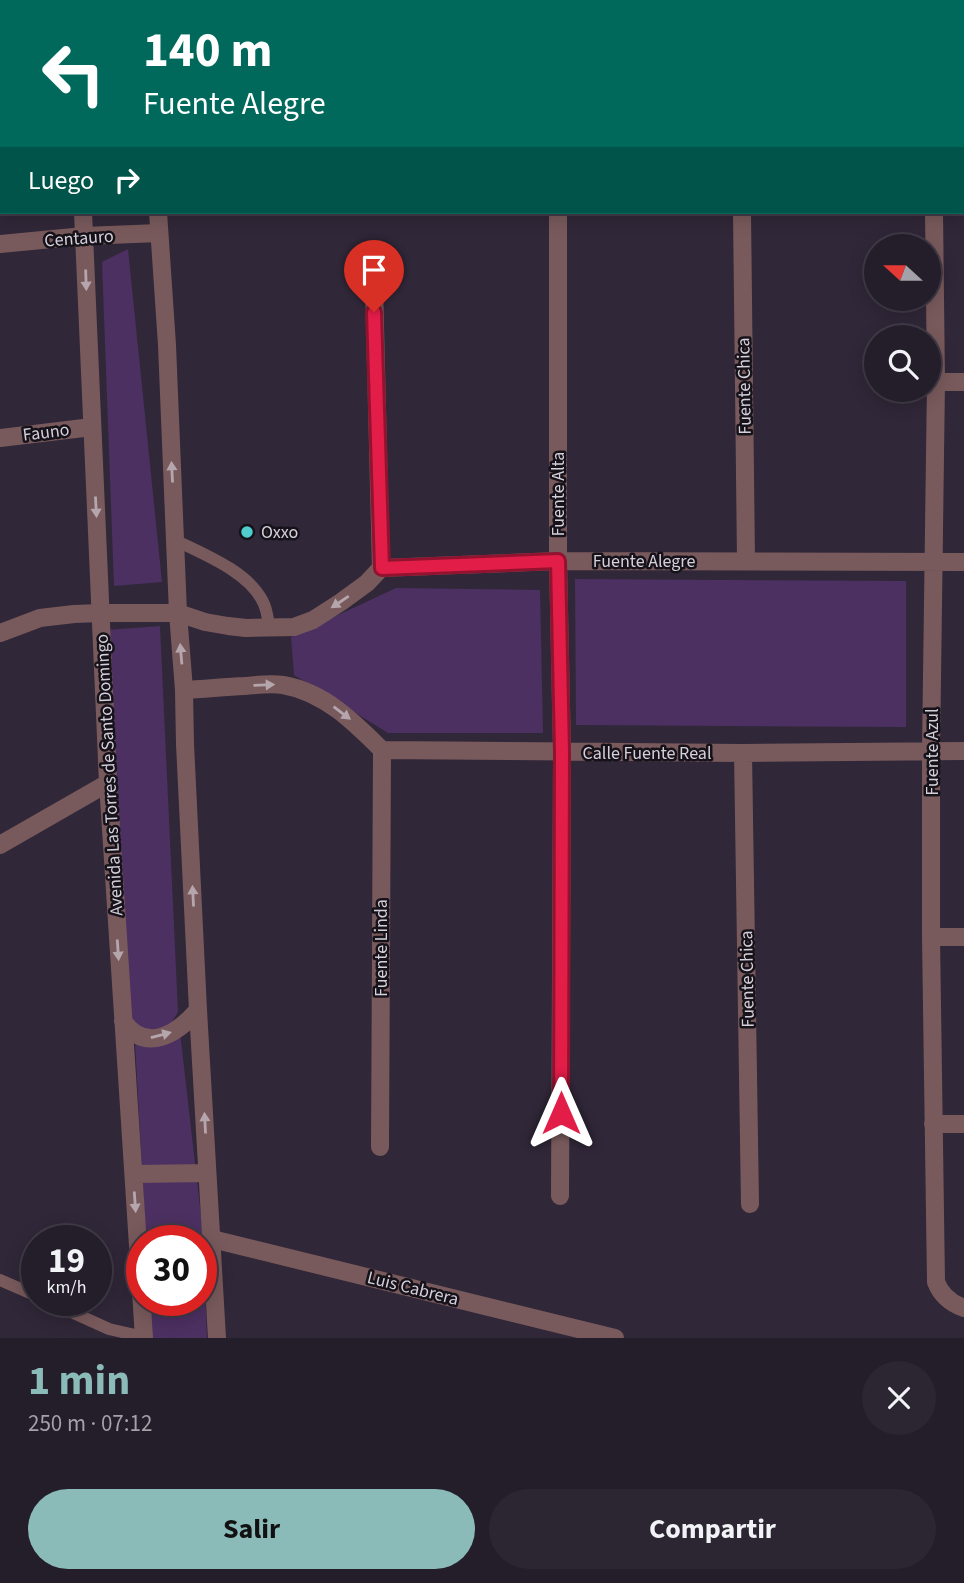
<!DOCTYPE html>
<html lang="es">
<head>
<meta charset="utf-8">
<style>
	body { margin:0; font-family:"Source Sans 3",sans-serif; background:#2c2632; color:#f1f3f6; height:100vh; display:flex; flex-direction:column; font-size:26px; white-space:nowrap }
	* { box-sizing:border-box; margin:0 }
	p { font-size:23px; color:#a3a2a8 }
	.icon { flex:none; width:38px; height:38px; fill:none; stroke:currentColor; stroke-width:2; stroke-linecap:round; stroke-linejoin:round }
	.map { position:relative; height:1338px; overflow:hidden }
	.side { display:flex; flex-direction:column; background:#241d2a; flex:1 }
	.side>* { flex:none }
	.top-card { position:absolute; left:0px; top:0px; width:964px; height:214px; box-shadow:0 4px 18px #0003,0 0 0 2px #413b47; background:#00695c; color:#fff; overflow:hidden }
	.needle { width:46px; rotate:291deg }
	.buttons { position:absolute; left:864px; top:234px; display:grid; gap:14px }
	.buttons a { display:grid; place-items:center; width:77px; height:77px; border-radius:50%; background:#241d2a; box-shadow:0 4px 18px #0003,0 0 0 2px #413b47; font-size:35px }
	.speed { position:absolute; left:21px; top:1225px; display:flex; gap:14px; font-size:35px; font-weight:700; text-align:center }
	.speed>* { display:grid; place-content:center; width:91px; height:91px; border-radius:50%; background:#241d2a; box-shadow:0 4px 18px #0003,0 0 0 2px #413b47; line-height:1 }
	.speed small { font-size:18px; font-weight:400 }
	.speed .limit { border:10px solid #d22; background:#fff; color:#111 }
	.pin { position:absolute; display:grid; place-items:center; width:60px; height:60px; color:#fff; margin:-72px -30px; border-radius:50% 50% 50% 0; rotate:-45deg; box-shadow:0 0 7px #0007 }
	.pin .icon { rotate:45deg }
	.me { position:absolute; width:77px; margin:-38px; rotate:0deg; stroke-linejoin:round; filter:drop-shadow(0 0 5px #0008) }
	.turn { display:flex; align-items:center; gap:24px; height:147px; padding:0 28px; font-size:32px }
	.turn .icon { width:91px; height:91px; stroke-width:2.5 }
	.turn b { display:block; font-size:49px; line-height:60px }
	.then { display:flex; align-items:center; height:66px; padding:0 28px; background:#0003; gap:14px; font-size:26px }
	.round { display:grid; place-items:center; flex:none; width:74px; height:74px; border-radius:37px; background:#2c2632 }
	.overview { display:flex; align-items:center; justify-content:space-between; height:119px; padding:0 28px }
	h1 { font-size:42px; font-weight:700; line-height:52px; color:#8bbbb9 }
	.cta { display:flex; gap:14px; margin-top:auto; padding:14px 28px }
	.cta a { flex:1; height:80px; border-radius:42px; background:#8bbbb9; color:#111; font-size:28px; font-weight:700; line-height:80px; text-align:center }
	.cta a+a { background:#2c2632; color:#f1f3f6 }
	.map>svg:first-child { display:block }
	.green { fill:#4c3061 }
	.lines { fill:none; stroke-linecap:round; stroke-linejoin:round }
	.service { stroke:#795a5c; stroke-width:12 }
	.minor { stroke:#795a5c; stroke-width:18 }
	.tertiary { stroke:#795a5c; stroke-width:18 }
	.oneway { fill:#b5a6ae }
	.route-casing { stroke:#92132f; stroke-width:18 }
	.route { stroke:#e11d48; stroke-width:12 }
	.poi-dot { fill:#52cdcd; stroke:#16121a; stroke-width:2.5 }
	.labels { text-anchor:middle; stroke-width:5; stroke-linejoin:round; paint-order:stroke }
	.street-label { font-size:18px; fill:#d5cfda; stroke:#16121a }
	.poi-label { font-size:18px; fill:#d5cfda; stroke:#16121a; text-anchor:start }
</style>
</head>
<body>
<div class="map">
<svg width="964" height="1338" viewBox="0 0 964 1338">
	<rect width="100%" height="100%" fill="#302738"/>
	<path class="green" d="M 128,249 L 162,582 L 114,586 L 102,262 Z
		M 575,579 L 906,581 L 906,727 L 576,725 Z
		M 396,588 L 540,590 L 543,733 L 388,733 L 294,675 L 291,637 Z
		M 160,626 L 178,1012 L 168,1028 L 139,1031 L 124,1018 L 106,630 Z
		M 180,1032 L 203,1233 L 207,1338 L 151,1338 L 149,1300 L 201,1300 L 201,1241 L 146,1241 L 135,1042 Z"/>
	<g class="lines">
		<path class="service" d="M 175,540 C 203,554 247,571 262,600 C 267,608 268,618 269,627
			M 0,1280 L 37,1296
			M 45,1300 L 109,1329 L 144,1337"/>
		<path class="minor" d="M 740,0 L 740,2
			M 928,0 L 928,2
			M 558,2 L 558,0
			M 962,9 L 964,9
			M 0,37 L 2,37
			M 962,192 L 964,192
			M 558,212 L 558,561 L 562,752 L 560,1196
			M 742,212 L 746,561
			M 934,212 L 936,382 L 931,751 L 931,937 L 936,1282 C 941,1295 950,1303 964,1308
			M 0,244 L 84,236 L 159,233
			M 374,286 L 381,568
			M 936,382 L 964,382
			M 0,438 L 92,427
			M 0,633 L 40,618 L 74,614 L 101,613 L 178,613 L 205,622 L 228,626 L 246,628 L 294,627 L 313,620 L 341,602 L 367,583 L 381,568 L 558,561 L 964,562
			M 184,690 C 204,689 224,687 244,686 C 257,685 271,683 283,685 C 324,692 354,722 382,750 L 743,753 L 964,751
			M 743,753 L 750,1204
			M 0,845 L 108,783
			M 931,937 L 964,937
			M 933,1124 L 964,1124
			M 380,1147 L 382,750
			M 212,1239 L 615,1338"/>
		<path class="tertiary" d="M 73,0 L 73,2
			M 150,0 L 150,2
			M 83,212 L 108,783 L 144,1338
			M 158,212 L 167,345 L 178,613 L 184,690 L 185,744 L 198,1010 L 217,1338
			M 123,1021 C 146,1054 177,1034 198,1010
			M 134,1174 L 207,1173"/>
	</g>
	<defs><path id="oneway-solid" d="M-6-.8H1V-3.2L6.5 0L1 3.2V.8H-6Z" transform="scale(1.75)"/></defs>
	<g class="oneway">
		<use href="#oneway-solid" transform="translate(86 280) rotate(88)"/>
		<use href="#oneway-solid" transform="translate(172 472) rotate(-93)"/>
		<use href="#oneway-solid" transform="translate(96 507) rotate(87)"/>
		<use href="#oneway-solid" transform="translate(340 602) rotate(146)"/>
		<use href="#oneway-solid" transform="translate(181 654) rotate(-95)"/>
		<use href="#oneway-solid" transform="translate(264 685) rotate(-2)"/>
		<use href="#oneway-solid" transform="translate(342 713) rotate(37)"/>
		<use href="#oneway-solid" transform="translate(193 896) rotate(-93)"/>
		<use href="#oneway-solid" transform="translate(118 950) rotate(86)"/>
		<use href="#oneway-solid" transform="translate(161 1035) rotate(-15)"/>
		<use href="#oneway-solid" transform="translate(205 1123) rotate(-93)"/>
		<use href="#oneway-solid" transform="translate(135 1202) rotate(86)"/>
	</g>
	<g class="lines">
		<g class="route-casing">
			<path id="route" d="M 374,312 L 382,568 L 558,561 L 562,752 L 561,1113"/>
		</g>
		<use href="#route" class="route"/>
	</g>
	<circle class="poi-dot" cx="247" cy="532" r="7"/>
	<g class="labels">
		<g class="street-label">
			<text transform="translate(79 238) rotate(-4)" y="6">Centauro</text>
			<text transform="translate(744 386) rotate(-91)" y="6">Fuente Chica</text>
			<text transform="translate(46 432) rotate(-7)" y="6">Fauno</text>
			<text transform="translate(558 494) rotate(-90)" y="6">Fuente Alta</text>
			<text x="644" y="567">Fuente Alegre</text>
			<text transform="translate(932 752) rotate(-90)" y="6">Fuente Azul</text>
			<text x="647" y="759">Calle Fuente Real</text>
			<text transform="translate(109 775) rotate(-93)" y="6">Avenida Las Torres de Santo Domingo</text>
			<text transform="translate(381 948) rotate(-90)" y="6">Fuente Linda</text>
			<text transform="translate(747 979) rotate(-91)" y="6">Fuente Chica</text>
			<text transform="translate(413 1288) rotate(14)" y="6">Luis Cabrera</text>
		</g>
		<g class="poi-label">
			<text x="261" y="538">Oxxo</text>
		</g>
	</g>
</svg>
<div class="buttons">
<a><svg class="needle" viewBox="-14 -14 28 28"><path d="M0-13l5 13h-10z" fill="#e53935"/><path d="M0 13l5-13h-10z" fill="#a3a2a8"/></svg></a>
<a><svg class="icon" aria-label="search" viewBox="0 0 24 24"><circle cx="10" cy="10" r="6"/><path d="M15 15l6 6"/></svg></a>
</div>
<div class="speed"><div>19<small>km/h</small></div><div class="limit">30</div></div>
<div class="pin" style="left:374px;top:312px;background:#d93025"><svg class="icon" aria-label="arrive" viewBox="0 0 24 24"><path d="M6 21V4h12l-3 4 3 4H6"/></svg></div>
<svg class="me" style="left:561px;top:1113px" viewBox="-20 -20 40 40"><path d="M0-17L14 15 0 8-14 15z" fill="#e11d48" stroke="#fff" stroke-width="4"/></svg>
<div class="top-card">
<div class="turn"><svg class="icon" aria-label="left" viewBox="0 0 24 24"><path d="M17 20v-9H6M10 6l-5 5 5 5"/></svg><div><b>140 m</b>Fuente Alegre</div></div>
<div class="then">Luego<svg class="icon" aria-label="right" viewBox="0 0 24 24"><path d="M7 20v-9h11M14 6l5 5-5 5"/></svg></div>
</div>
</div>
<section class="side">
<div class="overview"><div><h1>1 min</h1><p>250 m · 07:12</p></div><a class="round"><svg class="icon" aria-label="close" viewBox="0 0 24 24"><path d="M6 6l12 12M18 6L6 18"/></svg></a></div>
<div class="cta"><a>Salir</a><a>Compartir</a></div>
</section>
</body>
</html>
